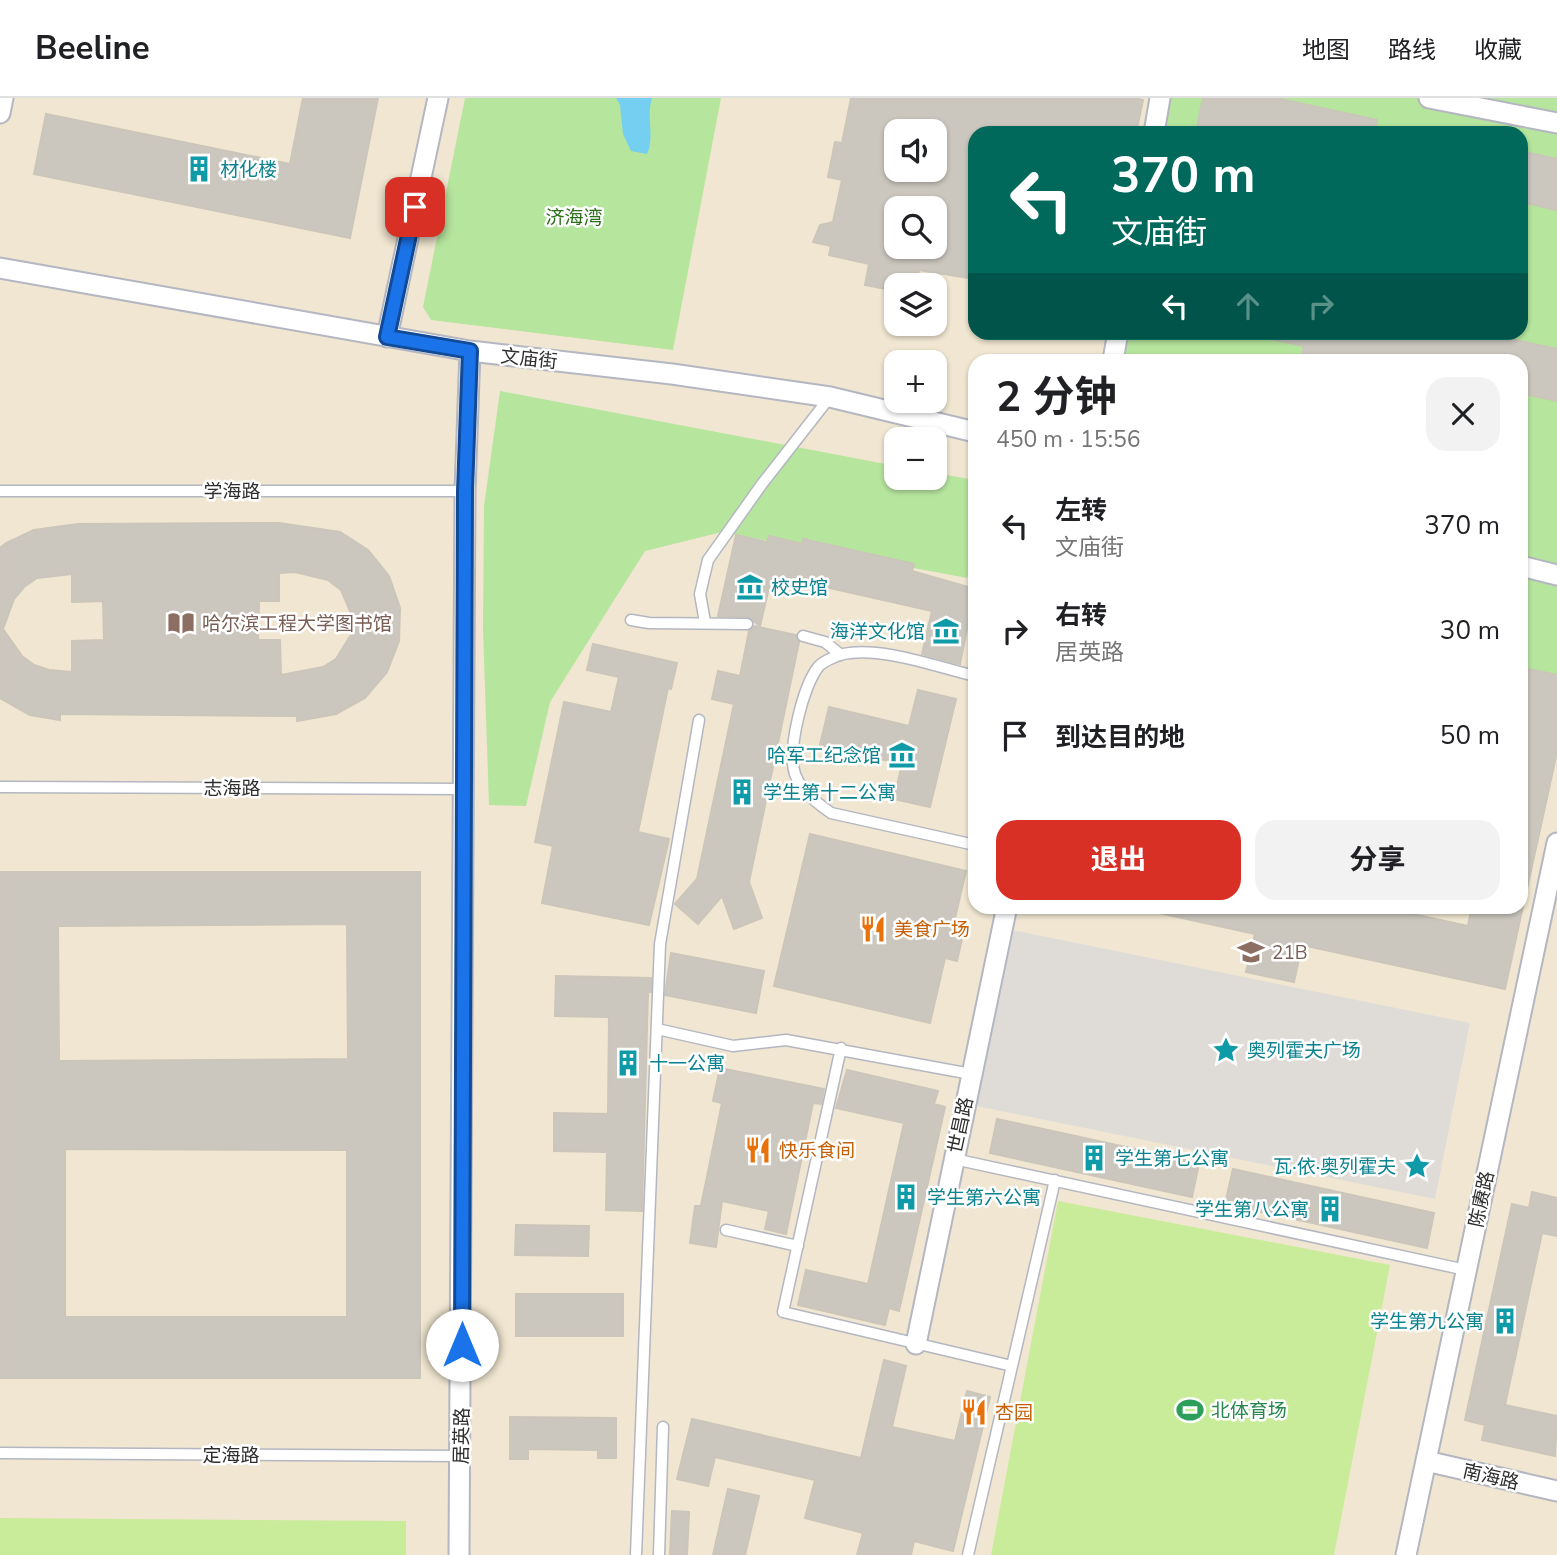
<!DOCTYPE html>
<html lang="zh">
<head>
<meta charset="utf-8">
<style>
	body { margin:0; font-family:"Nunito Sans","Noto Sans SC",sans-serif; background:#f2f2f2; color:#202124; height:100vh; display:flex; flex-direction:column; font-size:26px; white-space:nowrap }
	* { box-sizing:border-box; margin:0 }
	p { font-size:23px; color:#757577 }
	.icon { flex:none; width:38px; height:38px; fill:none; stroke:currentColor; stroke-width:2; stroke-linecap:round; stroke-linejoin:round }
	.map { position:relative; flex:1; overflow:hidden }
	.details { position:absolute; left:968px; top:256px; width:560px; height:560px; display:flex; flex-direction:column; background:#fff; border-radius:21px; box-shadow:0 2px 5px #0004 }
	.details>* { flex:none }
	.top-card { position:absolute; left:968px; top:28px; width:560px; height:214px; border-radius:21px; box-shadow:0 2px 5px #0004; background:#00695c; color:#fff; overflow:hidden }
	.buttons { position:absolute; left:884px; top:21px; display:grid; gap:14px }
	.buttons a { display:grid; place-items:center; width:63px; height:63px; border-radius:14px; background:#fff; box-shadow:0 2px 5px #0004; font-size:35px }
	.pin { position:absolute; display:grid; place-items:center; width:60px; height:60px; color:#fff; margin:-30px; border-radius:14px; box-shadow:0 4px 10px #0006 }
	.me { position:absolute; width:77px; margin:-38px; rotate:0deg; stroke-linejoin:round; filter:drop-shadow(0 0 5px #0008) }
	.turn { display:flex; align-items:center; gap:24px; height:147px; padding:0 28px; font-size:32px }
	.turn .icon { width:91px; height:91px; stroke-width:2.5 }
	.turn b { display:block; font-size:49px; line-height:60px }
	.lanes { display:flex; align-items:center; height:66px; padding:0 28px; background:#0003; justify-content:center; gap:35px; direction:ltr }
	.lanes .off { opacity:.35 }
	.round { display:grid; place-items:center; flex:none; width:74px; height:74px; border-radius:21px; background:#f2f2f2 }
	.head { display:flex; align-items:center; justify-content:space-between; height:119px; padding:0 28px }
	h1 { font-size:42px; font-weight:700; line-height:52px }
	.action { display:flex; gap:14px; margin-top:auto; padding:14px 28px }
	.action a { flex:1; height:80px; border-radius:21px; background:#d93025; color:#fff; font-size:28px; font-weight:700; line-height:80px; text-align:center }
	.action a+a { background:#f2f2f2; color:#202124 }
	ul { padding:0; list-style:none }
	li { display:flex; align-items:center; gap:21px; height:105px; padding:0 28px }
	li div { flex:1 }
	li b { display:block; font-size:26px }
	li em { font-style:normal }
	header { display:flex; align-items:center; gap:42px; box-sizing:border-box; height:98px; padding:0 35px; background:#fff; border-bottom:2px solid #e0e0e0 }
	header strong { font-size:33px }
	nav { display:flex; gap:38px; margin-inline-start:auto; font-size:24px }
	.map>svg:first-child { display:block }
	.education { fill:#f0e6d1; fill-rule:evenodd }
	.green { fill:#b6e59e }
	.pitch { fill:#c9ec9a }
	.plaza { fill:#dfdcd8 }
	.water { fill:#75cff0 }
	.building { fill:#cbc7bf; stroke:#cbc5ba; stroke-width:2; fill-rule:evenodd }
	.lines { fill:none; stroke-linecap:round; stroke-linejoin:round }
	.lane-casing { stroke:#b4b7c1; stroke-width:13 }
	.street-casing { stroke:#b4b7c1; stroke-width:23 }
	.lane { stroke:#fff; stroke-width:10 }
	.street { stroke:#fff; stroke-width:19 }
	.route-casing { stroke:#114b97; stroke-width:18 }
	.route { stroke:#1a73e8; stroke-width:12 }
	.labels { text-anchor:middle; stroke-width:5; stroke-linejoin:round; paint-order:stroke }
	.culture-label { font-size:19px; fill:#0d838f; stroke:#fff; text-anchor:start }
	.park-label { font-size:19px; fill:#2c6e1b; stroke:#fff }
	.street-label { font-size:19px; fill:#2e2e2e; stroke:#fff }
	.education-label { font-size:19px; fill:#785e54; stroke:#fff; text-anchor:start }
	.food-label { font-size:19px; fill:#c56008; stroke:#fff; text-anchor:start }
	.leisure-label { font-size:19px; fill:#27864d; stroke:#fff; text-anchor:start }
</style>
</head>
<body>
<header>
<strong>Beeline</strong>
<nav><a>地图</a><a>路线</a><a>收藏</a></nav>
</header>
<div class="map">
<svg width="1557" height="1457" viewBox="0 0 1557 1457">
	<rect width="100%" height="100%" fill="#efe9e1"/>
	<path class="education" d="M 0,0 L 1557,0 L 1557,1457 L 0,1457 ZM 896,33 L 934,33 L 934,72 L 896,72 ZM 975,35 L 1521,35 L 1521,234 L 975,234 ZM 896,110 L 934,110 L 934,149 L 896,149 ZM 896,187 L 934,187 L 934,226 L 896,226 ZM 975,262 L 1521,262 L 1521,808 L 975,808 ZM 896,264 L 934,264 L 934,303 L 896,303 ZM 896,341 L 934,341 L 934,380 L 896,380 Z"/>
	<path class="green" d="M 465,0 L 721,0 L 673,252 L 431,222 L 423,209 Z
		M 1164,0 L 1557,0 L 1557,595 L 1521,587 L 1521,262 L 1107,262 L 1113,235 L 1521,234 L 1521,35 L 1157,35 Z
		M 500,293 L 896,368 L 896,380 L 934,380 L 935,375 L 975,382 L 975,450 L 967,480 L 722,434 L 645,453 L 550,604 L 526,708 L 489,707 L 483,531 L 484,408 Z"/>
	<path class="pitch" d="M 1058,1103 L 1390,1167 L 1334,1457 L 991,1457 Z
		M 0,1420 L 406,1423 L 406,1457 L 0,1457 Z"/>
	<path class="plaza" d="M 1012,832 L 1470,925 L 1435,1101 L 976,1008 Z"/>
	<path class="water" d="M 616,0 L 652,0 C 646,18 655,40 647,56 L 631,53 L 623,36 L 620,7 Z"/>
	<path class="building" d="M 303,0 L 378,0 L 350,140 L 34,76 L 46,16 L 290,66 Z
		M 851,0 L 1134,0 L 1143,2 L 1136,35 L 975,35 L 975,181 L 919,172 L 916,187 L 896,187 L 896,193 L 865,187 L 869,166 L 829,157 L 831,148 L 813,144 L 820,127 L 833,124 L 842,82 L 828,79 L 835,44 L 842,45 ZM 896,33 L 934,33 L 934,72 L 896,72 ZM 896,110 L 934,110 L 934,149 L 896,149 Z
		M 1203,0 L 1276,0 L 1377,22 L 1374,35 L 1196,35 Z
		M 1521,53 L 1557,61 L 1557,112 L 1521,104 Z
		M 1271,234 L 1480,234 L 1557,251 L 1557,303 L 1521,295 L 1521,262 L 1329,262 L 1302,257 L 1304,248 L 1270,241 Z
		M 279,425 L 340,434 L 368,452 L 389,478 L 400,510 L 399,543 L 387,574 L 365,600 L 336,616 L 297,623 L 297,618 L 60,616 L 60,622 L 30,617 L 0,600 L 0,450 L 6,445 L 34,432 L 78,426 ZM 295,474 L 328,482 L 341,492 L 353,520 L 352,535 L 336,561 L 323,569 L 281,577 L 280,542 L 258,542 L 259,503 L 279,503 L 279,475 ZM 72,476 L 72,504 L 103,503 L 104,542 L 72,543 L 72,574 L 49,572 L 34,567 L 22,558 L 3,531 L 14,501 L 24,489 L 37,480 Z
		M 736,437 L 767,444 L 769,438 L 802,446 L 803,441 L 914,466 L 912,473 L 975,491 L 960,566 L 922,556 L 932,513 L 772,477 L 760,528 L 748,519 L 718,518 Z
		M 754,528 L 796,537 L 799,544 L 749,784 L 762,820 L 734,831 L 722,798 L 698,826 L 675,806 L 697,781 L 734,606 L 712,601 L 718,573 L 740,578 L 749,533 Z
		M 593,546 L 677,565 L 671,591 L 668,590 L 638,734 L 669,741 L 649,827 L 542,805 L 553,748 L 535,744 L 564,604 L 611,614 L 619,579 L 587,572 Z
		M 1521,569 L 1557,577 L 1557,654 L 1527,791 L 1521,791 Z
		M 918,592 L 956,601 L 930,709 L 894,701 L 902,666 L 820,647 L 829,609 L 909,628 Z
		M 810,736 L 966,773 L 953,829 L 964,832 L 957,863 L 945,860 L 930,925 L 774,888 Z
		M 0,774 L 420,774 L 420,1280 L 0,1280 ZM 347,826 L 348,961 L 59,963 L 58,828 ZM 65,1051 L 347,1052 L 347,1219 L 65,1219 Z
		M 1160,808 L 1376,808 L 1468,828 L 1472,808 L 1523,808 L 1505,891 L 1302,847 L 1294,884 L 1246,874 L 1255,836 L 1159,815 Z
		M 671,855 L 764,873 L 756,915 L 665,897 Z
		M 556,878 L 651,880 L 651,894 L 648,894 L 642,1113 L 606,1112 L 607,1054 L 554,1053 L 554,1015 L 608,1016 L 609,919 L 555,918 Z
		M 720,970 L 824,991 L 821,1006 L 813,1005 L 786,1136 L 765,1131 L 769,1113 L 722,1103 L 716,1149 L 690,1145 L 695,1108 L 701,1108 L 722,1005 L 713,1003 Z
		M 847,972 L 938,993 L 934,1006 L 945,1009 L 899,1213 L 889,1210 L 885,1227 L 798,1207 L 806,1172 L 868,1186 L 904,1025 L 836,1010 Z
		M 997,1021 L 1199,1065 L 1192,1099 L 990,1055 Z
		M 1233,1071 L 1434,1115 L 1427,1150 L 1225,1106 Z
		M 1532,1094 L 1557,1100 L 1557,1138 L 1542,1135 L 1505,1307 L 1557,1318 L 1555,1358 L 1482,1342 L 1485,1327 L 1465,1322 L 1512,1106 L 1529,1110 Z
		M 516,1127 L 589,1128 L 588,1158 L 515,1157 Z
		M 516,1196 L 623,1196 L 623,1238 L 516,1238 Z
		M 884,1262 L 906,1268 L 892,1329 L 955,1343 L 967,1293 L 990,1299 L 953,1453 L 914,1443 L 911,1457 L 857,1457 L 863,1435 L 805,1420 L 815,1382 L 715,1359 L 708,1388 L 677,1381 L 692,1321 L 861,1360 Z
		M 510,1319 L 616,1320 L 616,1360 L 598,1360 L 598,1352 L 528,1351 L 528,1361 L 510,1361 Z
		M 728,1391 L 759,1398 L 745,1457 L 713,1457 Z
		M 672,1413 L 689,1414 L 687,1457 L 670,1457 Z"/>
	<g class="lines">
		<g class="lane-casing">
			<path id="lane" d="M 0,393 L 465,393
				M 631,522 L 649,525 L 747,526
				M 705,524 L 700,496 L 708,462 L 762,386 L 830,299
				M 803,538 L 825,544 L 841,557
				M 975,578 C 937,569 881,548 843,556 C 836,558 824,563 819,568 C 803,587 787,652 795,676 C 801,693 817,705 831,715 L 975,747
				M 0,689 L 464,691
				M 657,931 L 733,948 L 786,942 L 971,976
				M 841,950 L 783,1214 L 1012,1268 L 968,1457
				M 954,1061 L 1466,1172
				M 726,1132 L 798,1148
				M 1012,1268 L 1055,1082
				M 0,1355 L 461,1358
				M 636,1457 L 660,846 L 699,622
				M 659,1457 L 663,1329"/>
		</g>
		<g class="street-casing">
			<path id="street" d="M 1429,0 L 1557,25
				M 0,15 L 3,0
				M 1154,35 L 1160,0
				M 0,170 L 470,253 L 672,276 L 830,299 L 975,334
				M 387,239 L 438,0
				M 1113,262 L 1118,234
				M 1521,468 L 1557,477
				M 916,1246 L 1007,808
				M 1426,1363 L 1557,1393
				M 459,1457 L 465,393 L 470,253
				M 1406,1457 L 1557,745"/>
		</g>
		<use href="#lane" class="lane"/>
		<use href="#street" class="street"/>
	</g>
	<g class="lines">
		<g class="route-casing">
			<path id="route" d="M 415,109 L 387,239 L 470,253 L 465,393 L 462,1247"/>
		</g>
		<use href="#route" class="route"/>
	</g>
	<defs>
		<g id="building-bare" transform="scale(2.1)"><path d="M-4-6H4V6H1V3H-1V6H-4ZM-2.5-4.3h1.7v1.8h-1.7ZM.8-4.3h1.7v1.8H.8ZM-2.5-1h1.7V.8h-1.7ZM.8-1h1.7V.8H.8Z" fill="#0f9aa8" stroke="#fff" stroke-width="2.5" paint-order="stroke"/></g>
		<g id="museum-bare" transform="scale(2.1)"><path d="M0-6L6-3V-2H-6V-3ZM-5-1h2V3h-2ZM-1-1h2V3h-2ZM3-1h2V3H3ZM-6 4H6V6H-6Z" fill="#0f9aa8" stroke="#fff" stroke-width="2.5" paint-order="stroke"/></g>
		<g id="library-bare" transform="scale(2.1)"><path d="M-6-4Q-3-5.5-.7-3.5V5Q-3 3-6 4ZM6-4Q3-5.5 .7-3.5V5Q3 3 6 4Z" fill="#8d6e63" stroke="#fff" stroke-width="2.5" paint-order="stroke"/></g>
		<g id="restaurant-bare" transform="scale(2.1)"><path d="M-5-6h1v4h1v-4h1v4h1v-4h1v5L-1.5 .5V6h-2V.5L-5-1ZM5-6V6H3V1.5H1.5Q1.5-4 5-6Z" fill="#e8710a" stroke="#fff" stroke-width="2.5" paint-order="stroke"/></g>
		<g id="university-bare" transform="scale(2.1)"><path d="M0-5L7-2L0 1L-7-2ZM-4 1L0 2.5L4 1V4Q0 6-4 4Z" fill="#8d6e63" stroke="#fff" stroke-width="2.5" paint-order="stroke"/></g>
		<g id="sight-bare" transform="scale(2.1)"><path d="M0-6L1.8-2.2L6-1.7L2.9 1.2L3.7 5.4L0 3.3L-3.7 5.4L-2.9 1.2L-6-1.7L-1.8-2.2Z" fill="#0f9aa8" stroke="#fff" stroke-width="2.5" paint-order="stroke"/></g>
		<g id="stadium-bare" transform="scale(2.1)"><path d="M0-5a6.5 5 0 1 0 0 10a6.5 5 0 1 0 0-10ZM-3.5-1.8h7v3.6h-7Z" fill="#2e9e5b" stroke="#fff" stroke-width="2.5" paint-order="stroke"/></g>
	</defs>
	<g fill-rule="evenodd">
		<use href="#building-bare" x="199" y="71"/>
		<use href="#museum-bare" x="750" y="489"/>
		<use href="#library-bare" x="181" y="525"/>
		<use href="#museum-bare" x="946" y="533"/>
		<use href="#museum-bare" x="902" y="657"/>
		<use href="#building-bare" x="742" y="694"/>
		<use href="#restaurant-bare" x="873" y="831"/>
		<use href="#university-bare" x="1251" y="854"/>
		<use href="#sight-bare" x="1226" y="952"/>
		<use href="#building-bare" x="628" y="965"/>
		<use href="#restaurant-bare" x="758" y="1052"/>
		<use href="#building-bare" x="1094" y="1060"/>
		<use href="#sight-bare" x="1417" y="1068"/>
		<use href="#building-bare" x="906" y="1099"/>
		<use href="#building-bare" x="1330" y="1111"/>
		<use href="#building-bare" x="1505" y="1223"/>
		<use href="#stadium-bare" x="1190" y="1312"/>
		<use href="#restaurant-bare" x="974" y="1314"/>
	</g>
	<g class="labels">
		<g class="culture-label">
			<text x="220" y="78">材化楼</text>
			<text x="771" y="496">校史馆</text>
			<text x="925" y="540" text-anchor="end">海洋文化馆</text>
			<text x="881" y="664" text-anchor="end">哈军工纪念馆</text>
			<text x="763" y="701">学生第十二公寓</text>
			<text x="1247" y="959">奥列霍夫广场</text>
			<text x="649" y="972">十一公寓</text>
			<text x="1115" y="1067">学生第七公寓</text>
			<text x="1396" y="1075" text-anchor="end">瓦·依·奥列霍夫</text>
			<text x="927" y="1106">学生第六公寓</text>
			<text x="1309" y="1118" text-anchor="end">学生第八公寓</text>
			<text x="1484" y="1230" text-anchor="end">学生第九公寓</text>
		</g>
		<g class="park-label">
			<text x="574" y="126">济海湾</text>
		</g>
		<g class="street-label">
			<text transform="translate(529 260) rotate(6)" y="7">文庙街</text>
			<text x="232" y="400">学海路</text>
			<text x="232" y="697">志海路</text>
			<text transform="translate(960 1027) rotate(-78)" y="7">世昌路</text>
			<text transform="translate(1481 1101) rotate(-78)" y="7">陈赓路</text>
			<text transform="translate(461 1338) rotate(-89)" y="7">居英路</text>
			<text x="231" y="1364">定海路</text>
			<text transform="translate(1491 1378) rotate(13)" y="7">南海路</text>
		</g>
		<g class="education-label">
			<text x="202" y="532">哈尔滨工程大学图书馆</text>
			<text x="1272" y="861">21B</text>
		</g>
		<g class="food-label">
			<text x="894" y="838">美食广场</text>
			<text x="779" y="1059">快乐食间</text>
			<text x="995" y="1321">杏园</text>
		</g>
		<g class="leisure-label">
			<text x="1211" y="1319">北体育场</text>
		</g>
	</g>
</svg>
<div class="buttons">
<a><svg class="icon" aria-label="sound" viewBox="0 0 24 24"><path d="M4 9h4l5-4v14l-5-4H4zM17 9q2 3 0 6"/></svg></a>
<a><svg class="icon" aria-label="search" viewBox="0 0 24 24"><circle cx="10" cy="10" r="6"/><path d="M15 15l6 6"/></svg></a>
<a><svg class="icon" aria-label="layers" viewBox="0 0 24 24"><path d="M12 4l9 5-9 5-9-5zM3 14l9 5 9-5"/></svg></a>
<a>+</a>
<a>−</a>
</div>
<div class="pin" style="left:415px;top:109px;background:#d93025"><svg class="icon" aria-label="arrive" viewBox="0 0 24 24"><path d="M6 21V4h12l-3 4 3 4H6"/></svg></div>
<svg class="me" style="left:462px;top:1247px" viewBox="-20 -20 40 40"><circle r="19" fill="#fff"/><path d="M0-13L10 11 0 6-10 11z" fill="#1a73e8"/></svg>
<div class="top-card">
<div class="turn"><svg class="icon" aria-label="left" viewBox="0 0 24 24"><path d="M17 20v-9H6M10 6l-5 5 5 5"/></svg><div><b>370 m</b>文庙街</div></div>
<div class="lanes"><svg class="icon" aria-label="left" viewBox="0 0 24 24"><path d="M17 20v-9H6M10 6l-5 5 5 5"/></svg><svg class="icon off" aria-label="ahead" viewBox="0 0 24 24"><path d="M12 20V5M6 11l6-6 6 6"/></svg><svg class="icon off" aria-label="right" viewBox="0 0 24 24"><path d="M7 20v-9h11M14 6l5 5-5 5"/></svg></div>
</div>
<section class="details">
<div class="head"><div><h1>2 分钟</h1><p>450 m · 15:56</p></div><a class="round"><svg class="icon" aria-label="close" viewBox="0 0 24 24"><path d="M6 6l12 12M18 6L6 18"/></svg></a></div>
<ul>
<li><svg class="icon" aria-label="left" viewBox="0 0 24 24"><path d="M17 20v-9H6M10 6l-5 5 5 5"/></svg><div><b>左转</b><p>文庙街</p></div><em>370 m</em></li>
<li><svg class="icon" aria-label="right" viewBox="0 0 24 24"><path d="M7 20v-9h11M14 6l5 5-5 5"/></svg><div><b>右转</b><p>居英路</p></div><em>30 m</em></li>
<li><svg class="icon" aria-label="arrive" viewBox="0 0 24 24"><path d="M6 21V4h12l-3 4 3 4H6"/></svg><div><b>到达目的地</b></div><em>50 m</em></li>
</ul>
<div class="action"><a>退出</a><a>分享</a></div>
</section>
</div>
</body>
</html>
